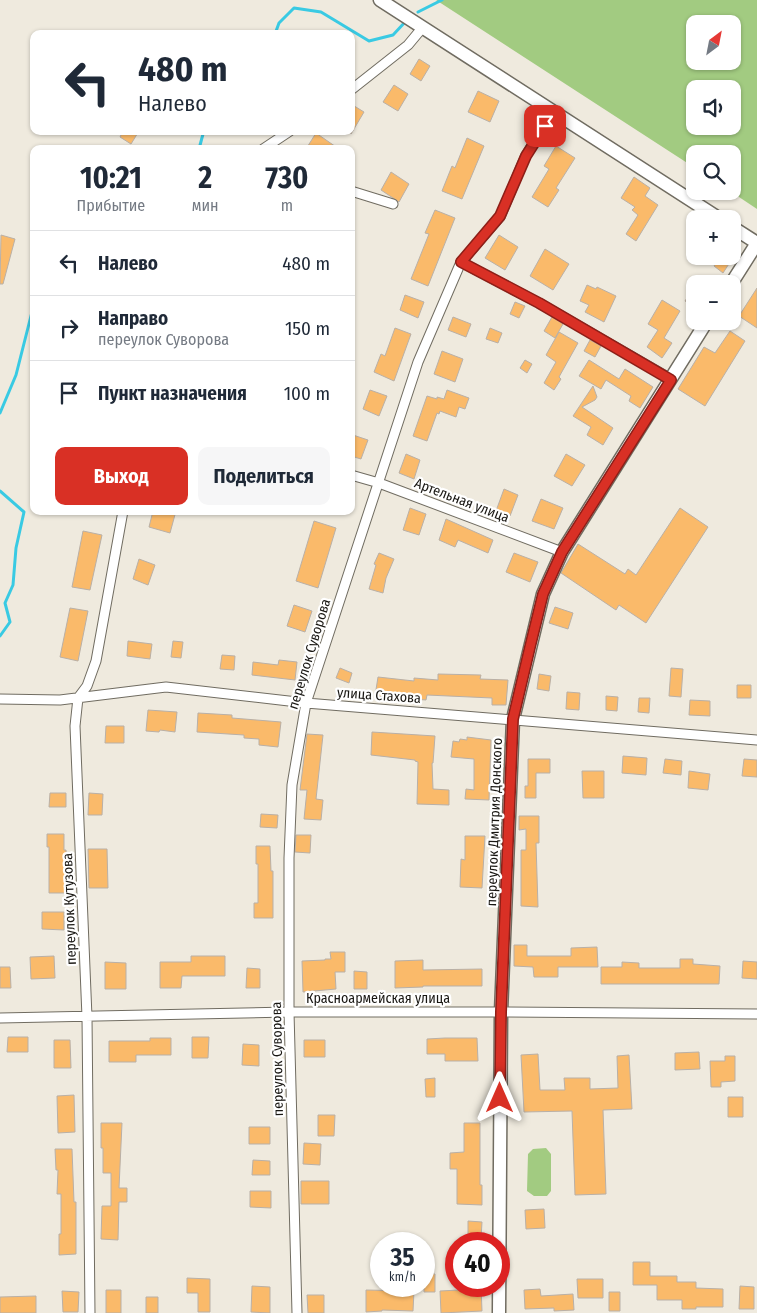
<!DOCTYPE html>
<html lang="ru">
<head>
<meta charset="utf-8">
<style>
	body { margin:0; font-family:"Fira Sans Condensed",sans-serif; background:#f6f6f7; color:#1f2937; height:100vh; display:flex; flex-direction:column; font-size:19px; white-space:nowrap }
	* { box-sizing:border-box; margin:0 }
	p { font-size:16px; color:#747a83 }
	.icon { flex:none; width:28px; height:28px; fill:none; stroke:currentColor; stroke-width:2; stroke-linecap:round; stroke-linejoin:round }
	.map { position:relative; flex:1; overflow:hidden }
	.details { position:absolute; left:30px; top:145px; width:325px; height:370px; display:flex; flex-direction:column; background:#fff; border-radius:10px; box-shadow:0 1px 4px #0004 }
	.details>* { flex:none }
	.guide { position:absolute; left:30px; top:30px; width:325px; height:105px; border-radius:10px; box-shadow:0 1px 4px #0004; background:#fff; color:#1f2937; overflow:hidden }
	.needle { width:32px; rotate:32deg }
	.buttons { position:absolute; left:686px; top:15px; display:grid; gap:10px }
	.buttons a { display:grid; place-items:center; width:55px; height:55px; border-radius:10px; background:#fff; box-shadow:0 1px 4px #0004; font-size:25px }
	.speed { position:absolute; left:370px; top:1232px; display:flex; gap:10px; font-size:25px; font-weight:700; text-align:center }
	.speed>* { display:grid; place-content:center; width:65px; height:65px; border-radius:50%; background:#fff; box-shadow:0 1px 4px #0004; line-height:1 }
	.speed small { font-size:12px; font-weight:400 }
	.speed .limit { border:8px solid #d22; background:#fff; color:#111 }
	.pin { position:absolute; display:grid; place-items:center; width:42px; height:42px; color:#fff; margin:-21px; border-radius:10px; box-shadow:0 2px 8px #0006 }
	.me { position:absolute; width:55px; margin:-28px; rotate:0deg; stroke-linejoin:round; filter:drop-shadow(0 0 4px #0008) }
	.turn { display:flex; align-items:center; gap:18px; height:105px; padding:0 25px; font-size:22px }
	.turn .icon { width:65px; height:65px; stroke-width:2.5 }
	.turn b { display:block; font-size:35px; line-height:42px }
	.eta { display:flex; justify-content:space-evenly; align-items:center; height:85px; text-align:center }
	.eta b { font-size:30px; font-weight:700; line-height:35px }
	.cta { display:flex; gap:10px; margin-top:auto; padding:10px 25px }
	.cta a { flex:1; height:58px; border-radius:10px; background:#d93025; color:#fff; font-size:20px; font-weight:700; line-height:58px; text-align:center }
	.cta a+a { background:#f6f6f7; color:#1f2937 }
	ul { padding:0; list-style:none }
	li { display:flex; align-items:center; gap:15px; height:65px; padding:0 25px; border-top:1px solid #e0e1e3 }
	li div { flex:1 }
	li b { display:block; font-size:19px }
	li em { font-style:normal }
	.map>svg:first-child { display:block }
	.green { fill:#a2cb81; fill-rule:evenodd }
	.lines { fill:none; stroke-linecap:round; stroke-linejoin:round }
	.stream { stroke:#39cae3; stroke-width:3 }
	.building { fill:#faba6a; stroke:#b9b0a7 }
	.street-casing { stroke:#706c61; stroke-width:11 }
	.secondary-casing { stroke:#706c61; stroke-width:15 }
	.street { stroke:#fff; stroke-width:9 }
	.secondary { stroke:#fff; stroke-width:12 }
	.route-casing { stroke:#8d1f18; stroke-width:12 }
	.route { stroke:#d93025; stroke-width:9 }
	.labels { text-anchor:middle; stroke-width:4.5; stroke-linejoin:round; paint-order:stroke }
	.street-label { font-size:14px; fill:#181612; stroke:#fff }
</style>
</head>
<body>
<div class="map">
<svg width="757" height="1313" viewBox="0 0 757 1313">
	<rect width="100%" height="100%" fill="#efeade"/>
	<path class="green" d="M 436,0 L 757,0 L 757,209 L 730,191 L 732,191 L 732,154 L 695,154 L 695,168 ZM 695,24 L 732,24 L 732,61 L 695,61 ZM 695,89 L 732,89 L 732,126 L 695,126 Z
		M 546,1148 L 551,1154 L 551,1191 L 547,1196 L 534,1196 L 527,1191 L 528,1154 L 533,1149 Z"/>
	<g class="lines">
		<path class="stream" d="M 418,12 L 442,0
			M 275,34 L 279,23 L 294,8 L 321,12 L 369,41 L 393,35 L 406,21
			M 163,149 L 167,147 L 170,149
			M 199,149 L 203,134 L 209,131
			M 0,413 L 16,375 L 34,304
			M 0,491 L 24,512 L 16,548 L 13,585 L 5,603 L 10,622 L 0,636"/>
	</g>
	<path class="building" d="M 419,59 L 430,66 L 421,81 L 410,74 Z
		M 394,85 L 408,94 L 398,111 L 383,102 Z
		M 478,91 L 499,101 L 490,122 L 468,112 Z
		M 351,104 L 364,112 L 351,134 Z
		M 123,131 L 139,131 L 131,144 L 120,137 Z
		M 316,133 L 339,149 L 306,149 Z
		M 467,138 L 484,146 L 462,199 L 442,191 L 452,166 L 455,168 Z
		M 556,146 L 575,158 L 556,188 L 559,190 L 548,207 L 532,197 L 549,169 L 544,166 Z
		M 391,172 L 409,184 L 399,202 L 381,190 Z
		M 634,177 L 650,188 L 645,196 L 658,205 L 636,241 L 626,234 L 638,215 L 632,210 L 635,207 L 621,198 Z
		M 435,210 L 455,218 L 428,286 L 411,279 L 429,234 L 425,233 Z
		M 1,235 L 15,239 L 3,284 L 0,284 Z
		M 499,235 L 518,247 L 505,270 L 485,258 Z
		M 545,249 L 569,264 L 553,290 L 530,276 Z
		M 721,256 L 734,256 L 723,273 L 714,266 Z
		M 587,285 L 596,289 L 597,287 L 616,296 L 604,322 L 585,312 L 589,305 L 580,301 Z
		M 695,286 L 695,307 L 685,301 Z
		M 757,288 L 757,328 L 739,316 Z
		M 405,295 L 424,302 L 418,318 L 400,310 Z
		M 662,300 L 680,311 L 664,338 L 672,343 L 662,358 L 647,347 L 658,330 L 648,324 Z
		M 515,302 L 525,306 L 519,318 L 510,314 Z
		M 453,317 L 471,324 L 466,337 L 448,330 Z
		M 552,317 L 563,324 L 555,338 L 544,331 Z
		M 395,328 L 411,334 L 394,381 L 374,372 L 381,354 L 385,356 Z
		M 490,328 L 502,333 L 498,343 L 486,339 Z
		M 730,331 L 745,341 L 705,406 L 678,389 L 704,347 L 715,353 Z
		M 559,332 L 578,343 L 559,377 L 561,379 L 554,390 L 544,383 L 556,362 L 546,355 Z
		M 590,340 L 601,346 L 595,357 L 584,351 Z
		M 442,351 L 463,359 L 455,382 L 434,374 Z
		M 525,360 L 532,364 L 527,373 L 520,368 Z
		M 589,360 L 619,379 L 625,369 L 653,387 L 640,408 L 629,401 L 631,396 L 606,380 L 601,389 L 579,376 Z
		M 593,386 L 597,397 L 595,400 L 582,407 L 613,428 L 603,445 L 587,435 L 591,427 L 573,416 Z
		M 370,390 L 387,396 L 379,416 L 363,409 Z
		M 447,390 L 469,398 L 465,409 L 459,407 L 456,417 L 440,411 L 439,414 L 437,413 L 427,441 L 413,436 L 427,396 L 437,399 L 437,397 L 444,399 Z
		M 353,435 L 368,440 L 361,459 L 351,456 L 351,440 Z
		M 406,454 L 420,460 L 414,479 L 399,473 Z
		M 566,454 L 585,465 L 572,486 L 554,476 Z
		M 504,489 L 518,495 L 510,516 L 496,511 Z
		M 541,499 L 563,508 L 554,529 L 532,521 Z
		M 410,508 L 426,514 L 419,535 L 403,530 Z
		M 680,508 L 708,527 L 646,623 L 619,605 L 616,610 L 561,573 L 578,544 L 625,574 L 628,569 L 636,575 Z
		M 153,511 L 176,511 L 170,533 L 149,527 Z
		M 446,519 L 493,540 L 488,553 L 458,540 L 455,547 L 439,540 Z
		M 314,521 L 336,528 L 318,588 L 296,581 Z
		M 83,531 L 102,535 L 90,590 L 72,587 Z
		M 379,553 L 394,559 L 386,578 L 383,593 L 369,589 L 376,565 L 374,564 Z
		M 514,553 L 538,562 L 530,582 L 506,572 Z
		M 139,559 L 155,565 L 148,585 L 133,579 Z
		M 294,605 L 312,611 L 305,632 L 287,626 Z
		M 555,607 L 573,613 L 568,629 L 549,623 Z
		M 70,608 L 88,611 L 78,661 L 60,657 Z
		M 128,641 L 152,644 L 150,659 L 127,656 Z
		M 173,641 L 183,642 L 181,658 L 171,657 Z
		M 222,655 L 235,656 L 234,670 L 220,669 Z
		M 279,660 L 297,662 L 295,680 L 252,675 L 253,662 L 278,665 Z
		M 340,668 L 352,673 L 349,683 L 336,678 Z
		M 671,668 L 683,669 L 681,697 L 669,696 Z
		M 438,674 L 481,675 L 480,679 L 508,680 L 506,705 L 492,705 L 492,698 L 427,695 L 426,700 L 375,696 L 378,677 L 414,681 L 414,678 L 438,680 Z
		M 539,674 L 551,676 L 549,691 L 537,689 Z
		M 737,685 L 751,685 L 751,698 L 737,698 Z
		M 567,692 L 580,693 L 579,710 L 566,709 Z
		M 606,696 L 618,697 L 617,711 L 606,710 Z
		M 639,698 L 650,698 L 649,713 L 638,712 Z
		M 690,700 L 710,701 L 710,716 L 689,715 Z
		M 148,710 L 177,712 L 175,732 L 160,730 L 159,732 L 146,731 Z
		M 198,713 L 232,715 L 232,718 L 281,722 L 278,747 L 259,745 L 259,739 L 244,738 L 244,735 L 197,732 Z
		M 106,726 L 124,726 L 124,743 L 105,743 Z
		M 372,732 L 435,736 L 433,763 L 432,763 L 433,789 L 449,790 L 449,805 L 417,804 L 418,762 L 415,761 L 415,760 L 371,755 Z
		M 307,734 L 323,735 L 316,799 L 323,800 L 321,820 L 304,819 L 307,790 L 300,790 Z
		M 467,737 L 491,740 L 489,800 L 465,799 L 466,789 L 474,790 L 474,759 L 451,757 L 453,741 L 459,742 L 460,739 L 467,740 Z
		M 623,756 L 647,758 L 646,775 L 622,773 Z
		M 528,759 L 550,759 L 550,773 L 536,773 L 536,798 L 525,798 L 525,786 L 528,786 Z
		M 665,759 L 682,761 L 681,775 L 663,773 Z
		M 744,759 L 757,760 L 757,777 L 742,776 Z
		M 582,771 L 604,771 L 604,798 L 583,798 Z
		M 689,771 L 710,774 L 708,790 L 688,788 Z
		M 50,793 L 66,793 L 66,807 L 49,807 Z
		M 89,793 L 103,794 L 102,815 L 88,815 Z
		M 261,814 L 278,815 L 277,828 L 260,827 Z
		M 519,816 L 539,816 L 539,843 L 536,843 L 538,907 L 521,906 L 521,850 L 526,850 L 526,829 L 519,830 Z
		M 47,834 L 64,834 L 64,850 L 66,850 L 67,870 L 67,893 L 49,893 L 49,847 L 47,847 Z
		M 296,835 L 311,835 L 310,853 L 295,852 Z
		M 465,836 L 485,836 L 482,888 L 460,887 L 461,859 L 465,860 Z
		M 256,846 L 270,846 L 271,871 L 273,871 L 273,918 L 254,918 L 254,903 L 258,903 L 258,864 L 256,864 Z
		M 88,849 L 107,849 L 108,888 L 89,888 Z
		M 42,912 L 64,912 L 64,930 L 42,929 Z
		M 514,945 L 527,945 L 527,956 L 571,956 L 571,948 L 597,947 L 598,967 L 558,967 L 558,977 L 534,977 L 533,967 L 514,966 Z
		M 330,952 L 345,952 L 345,972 L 335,972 L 336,989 L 303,992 L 302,961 L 325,960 L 325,959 L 331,959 Z
		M 54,956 L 55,978 L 31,979 L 30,957 Z
		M 191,956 L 225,956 L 225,976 L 182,976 L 181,988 L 160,988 L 160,962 L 191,962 Z
		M 680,959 L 693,959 L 693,964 L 720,966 L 719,984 L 601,984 L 601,967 L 622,967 L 622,962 L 639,963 L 639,968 L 680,968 Z
		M 423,960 L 423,970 L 482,969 L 482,986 L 423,986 L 423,987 L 395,988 L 395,961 Z
		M 743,961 L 757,962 L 757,979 L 742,978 Z
		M 105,962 L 126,963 L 126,989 L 105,989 Z
		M 0,967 L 10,967 L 11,988 L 0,988 Z
		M 247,968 L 260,969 L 260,988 L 246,988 Z
		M 354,971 L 367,972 L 367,989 L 354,989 Z
		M 8,1037 L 28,1037 L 28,1052 L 7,1052 Z
		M 192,1037 L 209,1037 L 208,1058 L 192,1058 Z
		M 150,1038 L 171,1038 L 171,1055 L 136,1055 L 136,1062 L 109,1062 L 109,1041 L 150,1041 Z
		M 445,1038 L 477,1038 L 478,1061 L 445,1061 L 445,1054 L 427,1054 L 427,1039 Z
		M 54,1040 L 70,1040 L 71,1068 L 54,1068 Z
		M 304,1040 L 325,1040 L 325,1057 L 304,1057 Z
		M 243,1044 L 259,1045 L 259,1066 L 242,1065 Z
		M 699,1052 L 700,1069 L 675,1070 L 675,1053 Z
		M 538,1054 L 540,1090 L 565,1090 L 564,1078 L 590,1078 L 590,1089 L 618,1088 L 617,1056 L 629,1055 L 632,1109 L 603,1110 L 606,1194 L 575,1195 L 572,1111 L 524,1112 L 521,1055 Z
		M 725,1056 L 735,1056 L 735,1081 L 721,1082 L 721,1087 L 711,1087 L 710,1061 L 725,1061 Z
		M 435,1078 L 435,1097 L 426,1097 L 425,1079 Z
		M 74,1095 L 75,1132 L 58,1133 L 57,1096 Z
		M 728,1097 L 743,1097 L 743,1117 L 728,1117 Z
		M 318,1115 L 335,1115 L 334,1136 L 318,1136 Z
		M 101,1123 L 122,1123 L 119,1188 L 127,1188 L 127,1202 L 119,1202 L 118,1240 L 101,1239 L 102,1206 L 111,1206 L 111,1173 L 103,1173 L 103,1148 L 101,1148 Z
		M 464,1123 L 480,1123 L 480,1185 L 482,1185 L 482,1205 L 457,1204 L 457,1169 L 450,1169 L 450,1153 L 464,1152 Z
		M 249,1127 L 270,1127 L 270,1144 L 249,1144 Z
		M 304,1143 L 321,1144 L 320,1165 L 303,1164 Z
		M 55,1149 L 72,1149 L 74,1202 L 76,1202 L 76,1254 L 59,1255 L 59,1234 L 61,1234 L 61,1194 L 57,1194 L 58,1170 L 56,1170 Z
		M 253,1160 L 270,1161 L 270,1175 L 252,1175 Z
		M 301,1181 L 329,1181 L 329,1204 L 301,1204 Z
		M 250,1191 L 271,1191 L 271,1208 L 250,1207 Z
		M 544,1209 L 545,1228 L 526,1229 L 525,1210 Z
		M 468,1221 L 482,1222 L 481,1239 L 468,1238 Z
		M 633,1262 L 650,1262 L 650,1276 L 677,1276 L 677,1282 L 696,1282 L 696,1288 L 723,1289 L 723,1307 L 696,1307 L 696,1309 L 682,1309 L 682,1300 L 657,1300 L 657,1285 L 633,1285 Z
		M 424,1273 L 435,1274 L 435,1292 L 424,1292 Z
		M 187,1278 L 210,1279 L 210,1312 L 198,1312 L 198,1293 L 187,1293 Z
		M 577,1279 L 603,1279 L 603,1298 L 578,1298 Z
		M 252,1286 L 270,1287 L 270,1313 L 251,1312 Z
		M 459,1286 L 481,1286 L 482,1311 L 441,1313 L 440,1291 L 459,1290 Z
		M 740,1286 L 754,1287 L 754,1309 L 739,1309 Z
		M 540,1289 L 541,1296 L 573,1294 L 574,1310 L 554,1311 L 554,1308 L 525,1309 L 524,1290 Z
		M 106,1290 L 121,1290 L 121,1313 L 106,1313 Z
		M 366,1290 L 414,1291 L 413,1311 L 382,1310 L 382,1311 L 366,1312 Z
		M 62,1291 L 79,1292 L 78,1312 L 63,1312 Z
		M 609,1292 L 620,1292 L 620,1311 L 609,1311 Z
		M 307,1295 L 324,1295 L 324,1313 L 308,1313 Z
		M 36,1296 L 36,1313 L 0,1313 L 0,1297 Z
		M 146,1297 L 158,1297 L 158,1313 L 146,1313 Z"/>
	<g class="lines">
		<g class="street-casing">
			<path id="street" d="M 351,90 L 408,45 L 423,27
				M 263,149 L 290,131
				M 351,191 L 393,204
				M 461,262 L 539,303 L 671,379
				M 351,475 L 379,483 L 562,552
				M 0,699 L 60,700 L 166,687 L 306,703 L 757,740
				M 0,1018 L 289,1012 L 501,1012 L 757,1014
				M 90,1313 L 87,1017 L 75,726 L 78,698 L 87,686 L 96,661 L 123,511
				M 297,1313 L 289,1012 L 289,858 L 292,785 L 306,703 L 418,362 L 461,262 L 500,217 L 526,155 L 554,111"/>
		</g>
		<g class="secondary-casing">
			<path id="secondary" d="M 380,0 L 720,219
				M 731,284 L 757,243 L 732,227
				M 499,1313 L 501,1012 L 513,719 L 543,594 L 562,552 L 707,321"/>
		</g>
		<use href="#street" class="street"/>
		<use href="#secondary" class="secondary"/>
	</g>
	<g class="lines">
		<g class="route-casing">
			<path id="route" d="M 500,1098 L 501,1012 L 513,719 L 530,647 L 543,594 L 562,552 L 671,380 L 539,303 L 461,262 L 500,216 L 526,156 L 545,126"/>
		</g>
		<use href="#route" class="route"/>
	</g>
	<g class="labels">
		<g class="street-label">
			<text transform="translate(462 500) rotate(21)" y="5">Артельная улица</text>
			<text transform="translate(309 654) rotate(-73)" y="5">переулок Суворова</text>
			<text transform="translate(379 695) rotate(4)" y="5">улица Стахова</text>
			<text transform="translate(494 822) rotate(-88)" y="5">переулок Дмитрия Донского</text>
			<text transform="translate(69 909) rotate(-92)" y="5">переулок Кутузова</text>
			<text x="378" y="1003">Красноармейская улица</text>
			<text transform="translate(277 1059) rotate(-91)" y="5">переулок Суворова</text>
		</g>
	</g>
</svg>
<div class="buttons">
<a><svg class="needle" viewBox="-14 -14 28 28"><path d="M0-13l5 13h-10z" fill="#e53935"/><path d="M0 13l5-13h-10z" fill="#747a83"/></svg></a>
<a><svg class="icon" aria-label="sound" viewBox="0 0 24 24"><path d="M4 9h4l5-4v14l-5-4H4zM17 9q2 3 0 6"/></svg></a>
<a><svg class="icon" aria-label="search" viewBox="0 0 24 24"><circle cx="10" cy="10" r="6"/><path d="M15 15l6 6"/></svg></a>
<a>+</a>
<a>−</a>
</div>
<div class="speed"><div>35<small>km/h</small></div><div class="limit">40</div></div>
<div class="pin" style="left:545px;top:126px;background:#d93025"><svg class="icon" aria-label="arrive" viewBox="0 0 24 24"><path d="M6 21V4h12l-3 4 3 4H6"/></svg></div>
<svg class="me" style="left:500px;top:1098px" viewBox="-20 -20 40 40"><path d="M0-17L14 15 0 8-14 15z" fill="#d93025" stroke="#fff" stroke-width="4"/></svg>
<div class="guide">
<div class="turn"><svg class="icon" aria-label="left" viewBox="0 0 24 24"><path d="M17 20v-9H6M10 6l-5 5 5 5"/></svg><div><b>480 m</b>Налево</div></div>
</div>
<section class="details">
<div class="eta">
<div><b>10:21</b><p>Прибытие</p></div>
<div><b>2</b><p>мин</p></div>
<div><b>730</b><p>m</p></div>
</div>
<ul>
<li><svg class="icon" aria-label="left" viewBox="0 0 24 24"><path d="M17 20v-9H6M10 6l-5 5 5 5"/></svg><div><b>Налево</b></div><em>480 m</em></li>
<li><svg class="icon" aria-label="right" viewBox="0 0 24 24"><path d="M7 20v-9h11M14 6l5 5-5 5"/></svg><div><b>Направо</b><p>переулок Суворова</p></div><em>150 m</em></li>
<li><svg class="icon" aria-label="arrive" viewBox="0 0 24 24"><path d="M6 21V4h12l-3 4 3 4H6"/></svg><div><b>Пункт назначения</b></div><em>100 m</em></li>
</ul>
<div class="cta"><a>Выход</a><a>Поделиться</a></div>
</section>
</div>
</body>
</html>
